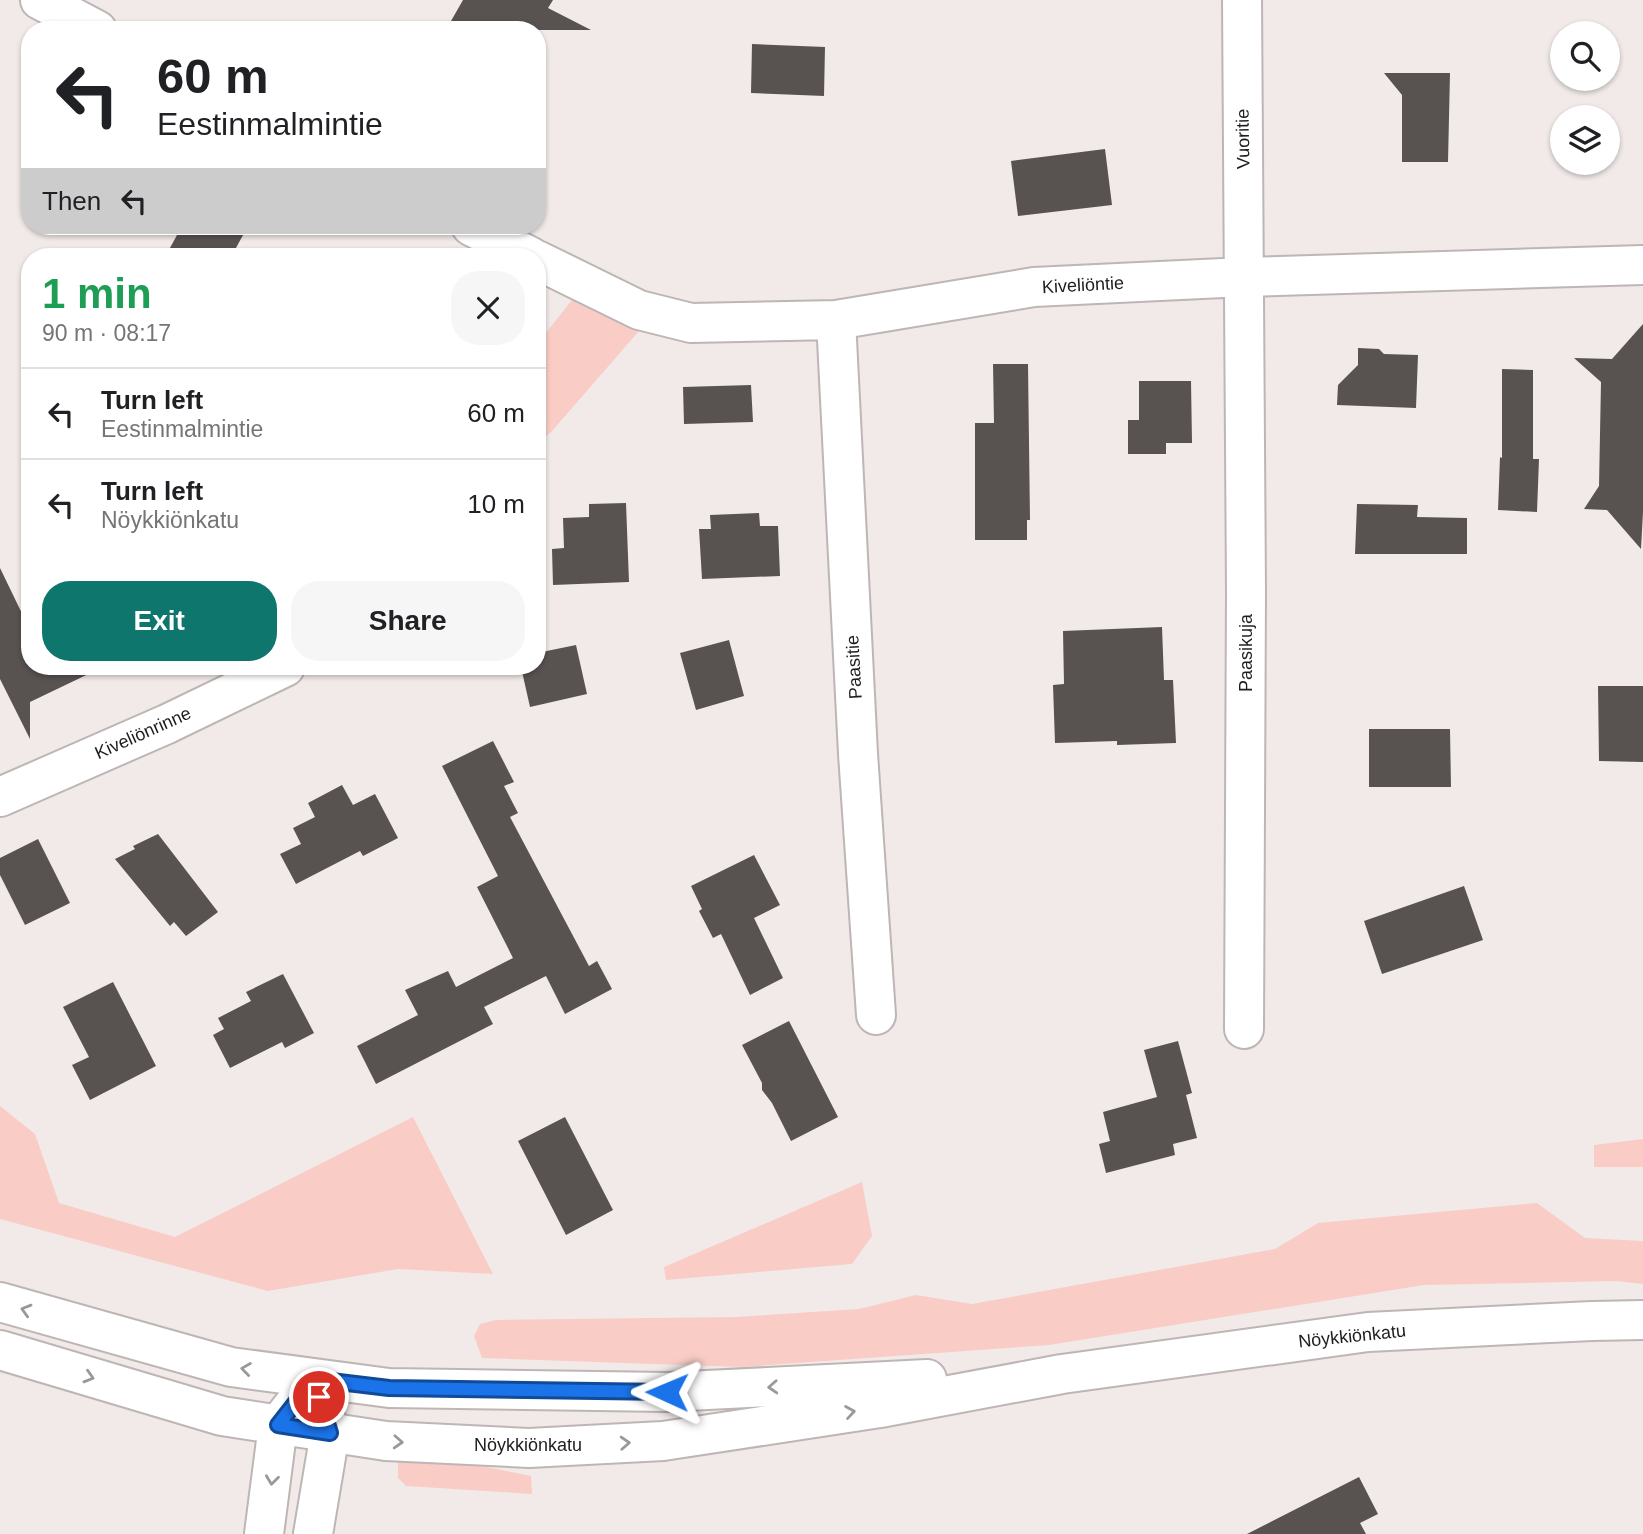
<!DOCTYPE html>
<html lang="en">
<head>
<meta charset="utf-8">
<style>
	body { margin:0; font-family:Arial,sans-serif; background:#f6f6f6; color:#202124; height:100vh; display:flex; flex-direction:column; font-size:26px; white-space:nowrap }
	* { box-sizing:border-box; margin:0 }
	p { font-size:23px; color:#757577 }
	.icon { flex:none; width:38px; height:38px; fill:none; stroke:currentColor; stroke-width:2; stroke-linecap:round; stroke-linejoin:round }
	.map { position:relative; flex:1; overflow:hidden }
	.side { position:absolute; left:21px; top:248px; width:525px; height:427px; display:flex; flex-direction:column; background:#fff; border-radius:28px; box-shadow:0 2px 5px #0004 }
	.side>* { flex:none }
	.hud { position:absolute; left:21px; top:21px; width:525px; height:214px; border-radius:28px; box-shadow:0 2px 5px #0004; background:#fff; color:#202124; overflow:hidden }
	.buttons { position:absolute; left:1550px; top:21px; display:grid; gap:14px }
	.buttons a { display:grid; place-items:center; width:70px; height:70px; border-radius:50%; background:#fff; box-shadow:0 2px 5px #0004; font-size:35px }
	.pin { position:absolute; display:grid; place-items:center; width:60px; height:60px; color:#fff; margin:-30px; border:4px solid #fff; border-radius:50%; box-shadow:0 2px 7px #0007 }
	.me { position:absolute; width:77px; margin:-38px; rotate:271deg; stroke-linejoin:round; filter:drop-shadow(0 0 5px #0008) }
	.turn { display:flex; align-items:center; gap:24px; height:147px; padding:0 21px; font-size:32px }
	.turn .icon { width:91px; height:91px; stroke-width:2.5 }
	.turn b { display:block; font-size:49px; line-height:60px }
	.then { display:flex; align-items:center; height:66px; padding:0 21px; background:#0003; gap:14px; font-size:26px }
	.round { display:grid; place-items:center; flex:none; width:74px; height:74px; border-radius:28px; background:#f6f6f6 }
	.overview { display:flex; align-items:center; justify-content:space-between; height:119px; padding:0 21px }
	h1 { font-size:42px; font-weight:700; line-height:52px; color:#1e9e55 }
	.action { display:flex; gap:14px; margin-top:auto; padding:14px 21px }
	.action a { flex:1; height:80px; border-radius:28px; background:#0f766e; color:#fff; font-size:28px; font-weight:700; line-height:80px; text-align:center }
	.action a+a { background:#f6f6f6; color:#202124 }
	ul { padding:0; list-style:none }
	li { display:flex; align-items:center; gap:21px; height:91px; padding:0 21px; border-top:2px solid #e0e0e0 }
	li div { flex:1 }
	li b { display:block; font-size:26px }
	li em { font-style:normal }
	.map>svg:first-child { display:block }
	.green { fill:#f9cdc5 }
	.building { fill:#585251 }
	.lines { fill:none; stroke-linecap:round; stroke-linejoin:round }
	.minor-casing { stroke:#bdb6b5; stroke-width:42 }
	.tertiary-casing { stroke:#bdb6b5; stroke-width:42 }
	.primary-casing { stroke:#bdb6b5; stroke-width:42 }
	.minor { stroke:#fff; stroke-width:38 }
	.tertiary { stroke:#fff; stroke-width:38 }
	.primary { stroke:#fff; stroke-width:38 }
	.oneway { stroke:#9a9999 }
	.route-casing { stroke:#114b97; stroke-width:18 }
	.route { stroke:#1a73e8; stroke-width:12 }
	.labels { text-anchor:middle; stroke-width:7; stroke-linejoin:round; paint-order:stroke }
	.street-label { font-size:18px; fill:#1f1c1c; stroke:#fff }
</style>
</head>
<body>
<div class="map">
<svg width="1643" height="1534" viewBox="0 0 1643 1534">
	<rect width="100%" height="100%" fill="#f1eae9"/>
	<path class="green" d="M 576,295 L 639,331 L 552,431 L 537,444 L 537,344 Z
		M 0,1106 L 35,1134 L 59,1203 L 175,1237 L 413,1117 L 493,1274 L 398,1269 L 268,1291 L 0,1219 Z
		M 1643,1139 L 1643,1167 L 1594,1167 L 1594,1145 Z
		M 862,1182 L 872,1236 L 852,1264 L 666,1280 L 664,1267 Z
		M 1537,1203 L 1585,1238 L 1643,1241 L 1643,1284 L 1616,1281 L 1424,1285 L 1049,1345 L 742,1367 L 482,1358 L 474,1336 L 480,1324 L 496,1320 L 736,1317 L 859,1309 L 916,1295 L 972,1304 L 1275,1249 L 1318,1223 Z
		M 418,1457 L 448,1459 L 531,1476 L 532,1494 L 406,1486 L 398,1478 L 398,1462 Z"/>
	<path class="building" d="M 463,0 L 553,0 L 548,8 L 591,30 L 468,30 L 451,21 Z
		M 752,44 L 825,47 L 824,96 L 751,93 Z
		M 1384,73 L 1450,73 L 1448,162 L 1402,162 L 1402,95 Z
		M 1105,149 L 1112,205 L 1018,216 L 1011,161 Z
		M 182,226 L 248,226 L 231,257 L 165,257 Z
		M 1643,324 L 1643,512 L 1641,549 L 1607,510 L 1584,509 L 1599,486 L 1601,382 L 1574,358 L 1612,359 Z
		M 1358,348 L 1379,349 L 1384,354 L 1418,355 L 1416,408 L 1337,405 L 1338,385 L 1358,365 Z
		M 993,364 L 1028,364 L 1030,520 L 1027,520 L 1027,540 L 975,540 L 975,423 L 994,423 Z
		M 1502,369 L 1533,370 L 1533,459 L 1539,459 L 1537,512 L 1498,510 L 1500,457 L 1502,458 Z
		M 1139,381 L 1191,381 L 1192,443 L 1166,443 L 1166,454 L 1128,454 L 1128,420 L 1139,420 Z
		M 751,385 L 753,422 L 684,424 L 683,387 Z
		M 626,503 L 629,582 L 553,585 L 552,549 L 564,548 L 563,518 L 589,517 L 589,504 Z
		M 1357,504 L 1418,505 L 1417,517 L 1467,518 L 1467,554 L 1355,554 Z
		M 759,513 L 760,526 L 778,526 L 780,576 L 702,579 L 699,529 L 711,529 L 710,515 Z
		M 0,568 L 30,630 L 30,667 L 103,667 L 30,702 L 30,739 L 0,679 Z
		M 1162,627 L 1164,680 L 1173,680 L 1176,743 L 1117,745 L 1117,741 L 1055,743 L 1053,685 L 1064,684 L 1063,631 Z
		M 729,640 L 744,696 L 696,710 L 680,653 Z
		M 576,645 L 587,694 L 530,707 L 521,667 L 537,667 L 537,653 Z
		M 1598,686 L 1643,686 L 1643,762 L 1599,761 Z
		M 1369,729 L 1450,729 L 1451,787 L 1369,787 Z
		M 493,741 L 514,782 L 504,786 L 518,813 L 510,817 L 589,966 L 597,961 L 612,989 L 565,1014 L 546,976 L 484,1007 L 493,1024 L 376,1084 L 357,1046 L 418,1015 L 405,990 L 448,971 L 456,987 L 513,958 L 477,887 L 498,876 L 442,766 Z
		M 342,785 L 353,805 L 375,794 L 398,838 L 363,856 L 360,851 L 296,884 L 280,854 L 301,844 L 293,828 L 315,817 L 308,803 Z
		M 158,834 L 218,912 L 186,936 L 174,922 L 170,926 L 115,859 L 135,849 L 133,846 Z
		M 38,839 L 70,903 L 25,925 L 0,875 L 0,858 Z
		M 754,855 L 780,905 L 754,918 L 783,978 L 750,995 L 721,934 L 713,938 L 699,911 L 702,909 L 691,886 Z
		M 1464,886 L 1483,940 L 1382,974 L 1364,921 Z
		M 283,974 L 314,1033 L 285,1048 L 282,1042 L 230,1068 L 213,1035 L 224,1029 L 218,1018 L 251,1001 L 246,992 Z
		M 113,982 L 156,1066 L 90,1100 L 72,1065 L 89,1057 L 63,1007 Z
		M 789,1021 L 838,1117 L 791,1141 L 772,1103 L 762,1090 L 762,1083 L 742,1045 Z
		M 1178,1041 L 1192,1093 L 1186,1095 L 1197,1138 L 1173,1144 L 1175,1155 L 1106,1173 L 1099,1144 L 1110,1141 L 1103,1112 L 1157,1097 L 1144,1050 Z
		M 565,1117 L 613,1210 L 566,1235 L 518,1141 Z
		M 1359,1477 L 1378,1514 L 1360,1523 L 1366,1534 L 1247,1534 Z"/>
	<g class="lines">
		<g class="minor-casing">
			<path id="minor" d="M 40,0 L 97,30
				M 1242,0 L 1246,592 L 1244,1029
				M 471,226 L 531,257
				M 537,260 L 639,310 L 691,323 L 836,320 L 1034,287 L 1244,277 L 1643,265
				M 836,320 L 858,754 L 876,1015
				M 0,797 L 167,724 L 285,667"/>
		</g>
		<g class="tertiary-casing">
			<path id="tertiary" d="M 264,1534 L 278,1425 L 314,1379
				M 313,1534 L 330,1433 L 320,1401"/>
		</g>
		<g class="primary-casing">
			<path id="primary" d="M 0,1302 L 231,1367 L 389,1388 L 667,1392 L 927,1379
				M 0,1350 L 222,1416 L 386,1441 L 529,1448 L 663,1441 L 880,1408 L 1062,1374 L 1368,1332 L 1592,1321 L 1643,1320"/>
		</g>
		<use href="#minor" class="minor"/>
		<use href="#tertiary" class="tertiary"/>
		<use href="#primary" class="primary"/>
	</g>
	<defs><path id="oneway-chevron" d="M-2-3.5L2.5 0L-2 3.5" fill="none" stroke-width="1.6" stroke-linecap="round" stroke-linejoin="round" transform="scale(1.75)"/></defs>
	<g class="oneway">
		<use href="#oneway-chevron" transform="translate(26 1310) rotate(-164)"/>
		<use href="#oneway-chevron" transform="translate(246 1369) rotate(-172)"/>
		<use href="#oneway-chevron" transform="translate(89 1377) rotate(17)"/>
		<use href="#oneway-chevron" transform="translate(773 1387) rotate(177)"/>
		<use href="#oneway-chevron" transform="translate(850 1412) rotate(-9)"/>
		<use href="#oneway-chevron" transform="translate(398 1442) rotate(3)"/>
		<use href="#oneway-chevron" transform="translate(625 1443) rotate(-3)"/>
		<use href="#oneway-chevron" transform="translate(272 1480) rotate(97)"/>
	</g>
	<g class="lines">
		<g class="route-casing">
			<path id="route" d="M 319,1397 L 330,1433 L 278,1425 L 314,1379 L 389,1388 L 667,1392"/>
		</g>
		<use href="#route" class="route"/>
	</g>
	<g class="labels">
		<g class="street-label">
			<text transform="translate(1243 139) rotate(-91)" y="6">Vuoritie</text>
			<text transform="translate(1083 285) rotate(-3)" y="6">Kiveliöntie</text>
			<text transform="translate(1246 653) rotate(-90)" y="6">Paasikuja</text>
			<text transform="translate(854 667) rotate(-93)" y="6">Paasitie</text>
			<text transform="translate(143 733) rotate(-24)" y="6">Kiveliönrinne</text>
			<text transform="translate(1352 1336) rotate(-6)" y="6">Nöykkiönkatu</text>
			<text x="528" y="1451">Nöykkiönkatu</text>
		</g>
	</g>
</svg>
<div class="buttons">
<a><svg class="icon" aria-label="search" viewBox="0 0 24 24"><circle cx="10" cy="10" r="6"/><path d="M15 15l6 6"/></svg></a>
<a><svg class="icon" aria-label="layers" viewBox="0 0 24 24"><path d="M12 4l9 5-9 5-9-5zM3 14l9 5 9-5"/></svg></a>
</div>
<div class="pin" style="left:319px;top:1397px;background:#d93025"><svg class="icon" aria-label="arrive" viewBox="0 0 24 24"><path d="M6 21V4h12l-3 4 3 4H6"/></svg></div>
<svg class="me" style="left:667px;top:1392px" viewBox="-20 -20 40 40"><path d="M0-17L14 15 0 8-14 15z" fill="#1a73e8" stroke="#fff" stroke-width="4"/></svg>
<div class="hud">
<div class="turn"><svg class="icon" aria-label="left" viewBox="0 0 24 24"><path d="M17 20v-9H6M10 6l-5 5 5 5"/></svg><div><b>60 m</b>Eestinmalmintie</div></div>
<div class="then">Then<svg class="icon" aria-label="left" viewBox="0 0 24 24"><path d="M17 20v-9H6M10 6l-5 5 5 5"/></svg></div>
</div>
<section class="side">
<div class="overview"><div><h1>1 min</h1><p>90 m · 08:17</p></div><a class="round"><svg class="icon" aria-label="close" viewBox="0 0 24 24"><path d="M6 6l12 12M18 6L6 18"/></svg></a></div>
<ul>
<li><svg class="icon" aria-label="left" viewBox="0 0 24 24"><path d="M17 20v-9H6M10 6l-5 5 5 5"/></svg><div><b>Turn left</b><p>Eestinmalmintie</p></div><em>60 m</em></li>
<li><svg class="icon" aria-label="left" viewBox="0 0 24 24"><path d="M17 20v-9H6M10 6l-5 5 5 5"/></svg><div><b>Turn left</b><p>Nöykkiönkatu</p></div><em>10 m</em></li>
</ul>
<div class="action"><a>Exit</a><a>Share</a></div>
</section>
</div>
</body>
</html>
